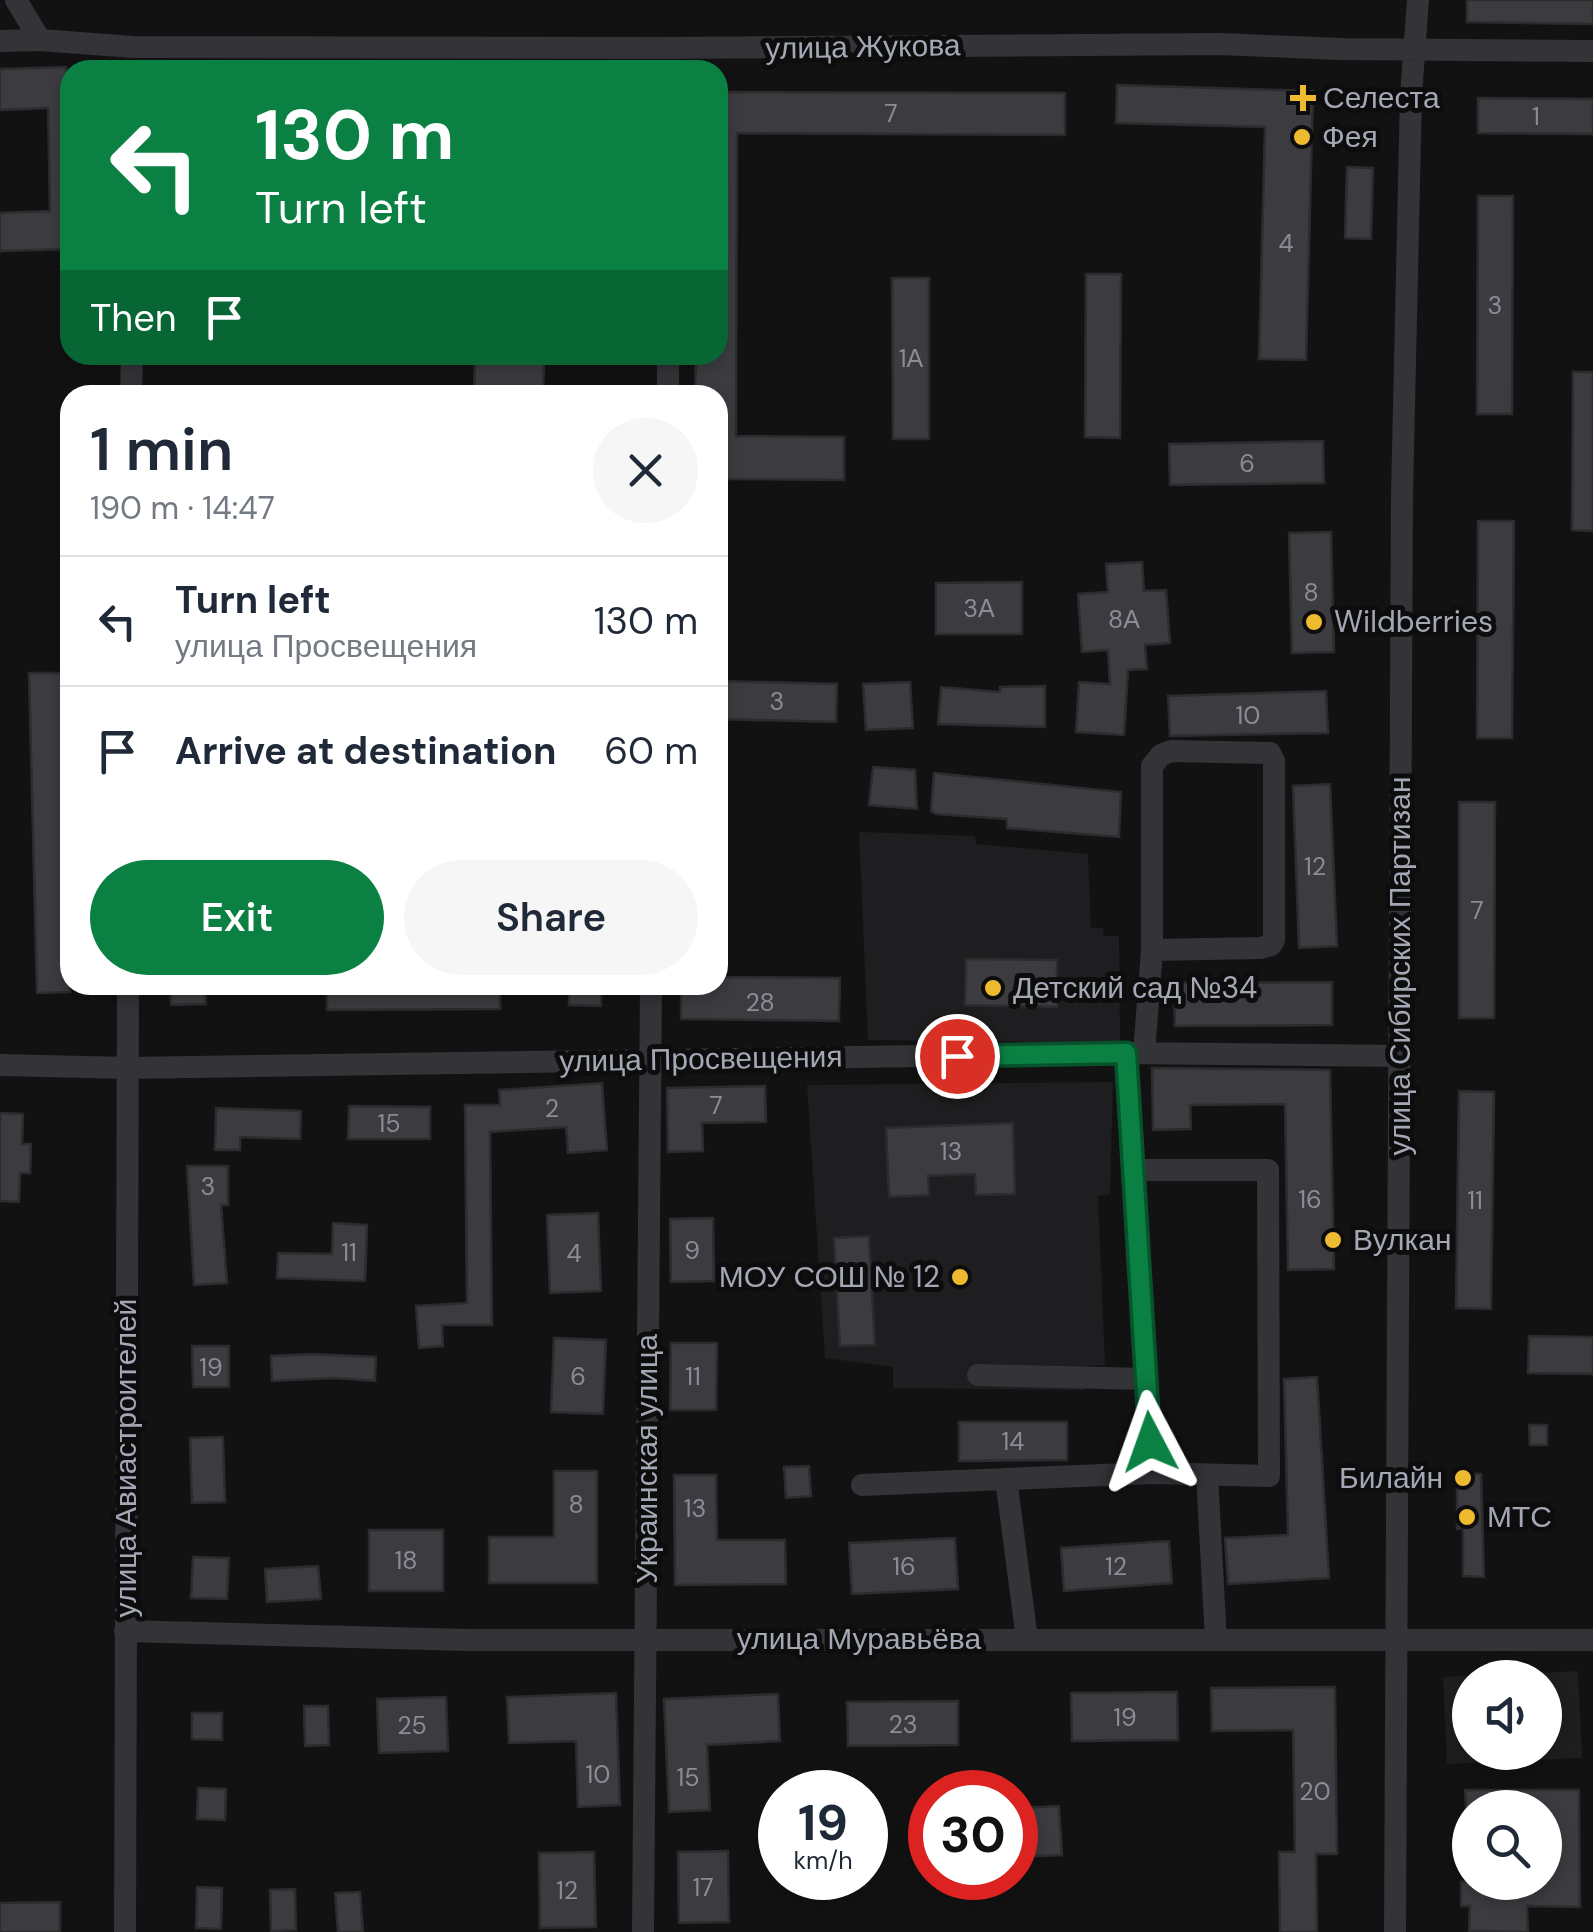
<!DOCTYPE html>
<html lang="en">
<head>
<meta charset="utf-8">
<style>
	body { margin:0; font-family:"DM Sans",sans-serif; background:#f6f6f7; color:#1f2937; height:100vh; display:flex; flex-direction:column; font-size:38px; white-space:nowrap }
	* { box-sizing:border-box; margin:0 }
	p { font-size:32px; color:#747a83 }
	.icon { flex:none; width:55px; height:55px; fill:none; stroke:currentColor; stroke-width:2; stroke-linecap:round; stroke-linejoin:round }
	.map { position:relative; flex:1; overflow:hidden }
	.panel { position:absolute; left:60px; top:385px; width:668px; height:610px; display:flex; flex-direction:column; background:#fff; border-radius:30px; box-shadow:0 5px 15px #0003 }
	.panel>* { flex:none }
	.hud { position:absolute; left:60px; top:60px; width:668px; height:305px; border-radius:30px; box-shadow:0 5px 15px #0003; background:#0b8043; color:#fff; overflow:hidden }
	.controls { position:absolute; left:1452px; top:1660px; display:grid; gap:20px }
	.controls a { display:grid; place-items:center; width:110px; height:110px; border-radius:50%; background:#fff; box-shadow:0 5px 15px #0003; font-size:50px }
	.speed { position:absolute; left:758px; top:1770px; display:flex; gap:20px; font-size:50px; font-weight:700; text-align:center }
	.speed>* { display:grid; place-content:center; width:130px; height:130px; border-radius:50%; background:#fff; box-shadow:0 5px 15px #0003; line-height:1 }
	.speed small { font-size:25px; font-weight:400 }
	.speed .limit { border:15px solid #d22; background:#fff; color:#111 }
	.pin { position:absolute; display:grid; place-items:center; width:85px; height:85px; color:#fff; margin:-42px; border:5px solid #fff; border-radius:50%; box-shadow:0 2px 10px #0007 }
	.me { position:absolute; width:110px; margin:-55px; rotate:356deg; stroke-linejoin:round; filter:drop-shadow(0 0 8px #0008) }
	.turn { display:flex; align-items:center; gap:35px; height:210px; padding:0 30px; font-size:45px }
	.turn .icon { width:130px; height:130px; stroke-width:2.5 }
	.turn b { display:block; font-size:70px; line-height:85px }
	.then { display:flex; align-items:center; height:95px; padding:0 30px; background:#0003; gap:20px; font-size:38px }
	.round { display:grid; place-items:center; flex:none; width:105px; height:105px; border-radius:52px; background:#f6f6f7 }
	.head { display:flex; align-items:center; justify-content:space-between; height:170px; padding:0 30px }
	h1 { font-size:60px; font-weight:600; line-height:75px }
	.primary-button { display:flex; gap:20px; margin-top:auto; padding:20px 30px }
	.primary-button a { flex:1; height:115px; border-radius:60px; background:#0b8043; color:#fff; font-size:40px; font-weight:600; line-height:115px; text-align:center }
	.primary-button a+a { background:#f6f6f7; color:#1f2937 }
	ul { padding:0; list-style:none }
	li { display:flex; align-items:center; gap:30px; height:130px; padding:0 30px; border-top:2px solid #e0e1e3 }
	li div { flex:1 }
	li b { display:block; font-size:38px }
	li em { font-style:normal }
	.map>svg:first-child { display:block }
	.built { fill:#1e1e20; fill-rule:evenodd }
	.building { fill:#3c3c40; stroke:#2c2c2f; stroke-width:2.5 }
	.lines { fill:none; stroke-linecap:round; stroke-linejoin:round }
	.minor { stroke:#333338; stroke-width:22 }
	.route-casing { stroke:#07532c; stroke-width:25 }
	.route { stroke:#0b8043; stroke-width:18 }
	.poi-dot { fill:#edba30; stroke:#0d0d0e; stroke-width:4 }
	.labels { text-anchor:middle; stroke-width:10; stroke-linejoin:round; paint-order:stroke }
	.number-label { font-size:25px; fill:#8a8c97 }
	.street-label { font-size:30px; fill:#a4a7b4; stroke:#0d0d0e }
	.poi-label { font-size:30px; fill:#a4a7b4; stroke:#0d0d0e; text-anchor:start }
</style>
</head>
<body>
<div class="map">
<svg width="1593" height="1932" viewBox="0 0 1593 1932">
	<rect width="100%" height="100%" fill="#121213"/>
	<path class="built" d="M 859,832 L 975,836 L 976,844 L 1088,854 L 1091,928 L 1103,928 L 1104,936 L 1119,936 L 1120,1043 L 868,1040 Z
		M 1113,1082 L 1110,1194 L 1098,1196 L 1105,1365 L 1085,1366 L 1084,1390 L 893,1388 L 893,1367 L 825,1358 L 807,1085 Z
		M 1578,1671 L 1582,1758 L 1447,1764 L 1443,1677 ZM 1470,1678 L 1545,1678 L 1545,1752 L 1470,1752 Z"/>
	<path class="building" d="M 1467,0 L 1593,0 L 1593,24 L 1467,22 Z
		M 66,67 L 67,108 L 70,108 L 70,249 L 0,251 L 0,213 L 50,211 L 48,108 L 0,110 L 0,69 Z
		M 1117,85 L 1313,91 L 1306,360 L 1259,359 L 1265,127 L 1116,123 Z
		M 718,92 L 1065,93 L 1065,135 L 737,133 L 736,436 L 844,437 L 844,480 L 718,479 L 718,395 L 695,395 L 696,355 L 718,355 Z
		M 1478,98 L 1593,99 L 1593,134 L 1478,133 Z
		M 1347,167 L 1373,168 L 1371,239 L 1345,238 Z
		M 1478,196 L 1513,196 L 1512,414 L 1477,414 Z
		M 1086,274 L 1121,274 L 1120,438 L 1085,437 Z
		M 892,278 L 929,278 L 929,439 L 893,439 Z
		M 492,355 L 525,355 L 524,360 L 544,361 L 543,395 L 474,395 L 475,360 L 492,361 Z
		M 1573,372 L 1593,372 L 1593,531 L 1572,530 Z
		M 1323,441 L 1324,483 L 1170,485 L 1169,444 Z
		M 1478,521 L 1514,521 L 1512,738 L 1477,738 Z
		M 1331,532 L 1334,652 L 1292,653 L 1289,533 Z
		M 1142,562 L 1144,591 L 1166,590 L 1170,643 L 1145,645 L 1147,669 L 1128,670 L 1124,735 L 1076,732 L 1079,682 L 1110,684 L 1108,650 L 1082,652 L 1078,594 L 1108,592 L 1106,564 Z
		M 1022,582 L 1022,634 L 936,634 L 936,583 Z
		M 29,673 L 64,673 L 70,992 L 37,993 Z
		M 718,681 L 837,684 L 836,722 L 718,719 Z
		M 910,682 L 913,728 L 866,730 L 863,684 Z
		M 1045,686 L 1045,727 L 938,724 L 941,687 L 1000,692 L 1000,687 Z
		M 1326,691 L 1328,733 L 1170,736 L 1168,696 Z
		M 873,767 L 915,770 L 917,809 L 869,805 Z
		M 934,773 L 1121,792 L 1119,837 L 1007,828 L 1007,819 L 936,814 L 931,811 Z
		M 1330,784 L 1337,946 L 1299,948 L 1293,786 Z
		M 1459,802 L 1495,802 L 1494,1018 L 1459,1018 Z
		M 966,959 L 1057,960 L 1057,1007 L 965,1005 Z
		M 718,977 L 840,978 L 839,1021 L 681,1019 L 681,985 L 718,985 Z
		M 1332,982 L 1332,1025 L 1175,1026 L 1174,983 Z
		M 170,985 L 205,985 L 206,1004 L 171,1005 Z
		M 327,985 L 500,985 L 500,1009 L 327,1010 Z
		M 569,985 L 601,985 L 601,1006 L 569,1005 Z
		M 1152,1068 L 1330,1070 L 1334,1269 L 1288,1270 L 1285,1104 L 1190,1105 L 1191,1129 L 1153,1130 Z
		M 602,1083 L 607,1150 L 568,1153 L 566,1127 L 490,1132 L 492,1325 L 442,1325 L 443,1346 L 419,1348 L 416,1306 L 467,1303 L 465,1105 L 500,1105 L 499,1090 Z
		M 765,1086 L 766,1122 L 702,1123 L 703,1151 L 668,1152 L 667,1088 Z
		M 1459,1091 L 1494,1092 L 1491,1309 L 1456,1308 Z
		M 349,1106 L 430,1107 L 430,1139 L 348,1139 Z
		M 216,1108 L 301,1111 L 300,1139 L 240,1137 L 240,1150 L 215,1150 Z
		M 0,1113 L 23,1114 L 22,1144 L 31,1144 L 30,1173 L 20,1173 L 19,1202 L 0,1201 Z
		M 1013,1123 L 1015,1194 L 976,1195 L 975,1174 L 928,1176 L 929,1195 L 889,1197 L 886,1128 Z
		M 187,1166 L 228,1166 L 228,1205 L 221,1205 L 227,1283 L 194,1285 Z
		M 598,1213 L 601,1291 L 550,1293 L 547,1215 Z
		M 713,1218 L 714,1281 L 671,1282 L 670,1219 Z
		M 333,1223 L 367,1225 L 365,1281 L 277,1278 L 278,1253 L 332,1254 Z
		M 869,1236 L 875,1345 L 840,1346 L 834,1238 Z
		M 1529,1336 L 1593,1337 L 1593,1374 L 1528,1373 Z
		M 554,1338 L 606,1340 L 603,1414 L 551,1412 Z
		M 671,1343 L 717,1343 L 716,1410 L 670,1410 Z
		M 192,1346 L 229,1346 L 229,1387 L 193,1387 Z
		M 312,1354 L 376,1357 L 375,1381 L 334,1378 L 272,1381 L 271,1356 Z
		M 1317,1377 L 1329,1578 L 1228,1584 L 1225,1538 L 1288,1535 L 1284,1379 Z
		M 959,1422 L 1067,1422 L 1067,1460 L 959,1461 Z
		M 1529,1425 L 1547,1425 L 1547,1445 L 1530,1445 Z
		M 223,1437 L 225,1502 L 192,1503 L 190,1438 Z
		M 809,1466 L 811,1496 L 786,1498 L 784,1467 Z
		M 554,1471 L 597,1471 L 597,1583 L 489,1583 L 489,1537 L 554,1537 Z
		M 1457,1474 L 1481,1474 L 1484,1577 L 1463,1576 L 1463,1528 L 1457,1529 Z
		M 674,1475 L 716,1475 L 717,1540 L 785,1540 L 786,1584 L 675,1585 Z
		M 369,1530 L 443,1530 L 443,1591 L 369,1591 Z
		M 955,1538 L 958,1589 L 852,1594 L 849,1543 Z
		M 1169,1541 L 1172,1583 L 1064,1591 L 1061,1548 Z
		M 193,1557 L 229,1558 L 227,1599 L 191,1598 Z
		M 318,1566 L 321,1599 L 267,1602 L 265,1569 Z
		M 1335,1687 L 1337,1854 L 1316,1854 L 1317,1932 L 1280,1932 L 1279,1852 L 1295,1852 L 1293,1730 L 1212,1731 L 1211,1688 Z
		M 1177,1692 L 1178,1740 L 1072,1741 L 1071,1693 Z
		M 616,1693 L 620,1805 L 578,1807 L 576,1741 L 509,1743 L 507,1697 Z
		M 778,1694 L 780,1741 L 707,1745 L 710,1810 L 669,1812 L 664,1699 Z
		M 446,1697 L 448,1751 L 379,1753 L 377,1699 Z
		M 958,1701 L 958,1745 L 848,1746 L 847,1702 Z
		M 304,1706 L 328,1706 L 329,1745 L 305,1746 Z
		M 192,1713 L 222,1713 L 222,1740 L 192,1739 Z
		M 198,1788 L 226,1789 L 225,1820 L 197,1819 Z
		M 1465,1790 L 1579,1790 L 1580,1907 L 1527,1906 L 1528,1932 L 1469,1931 L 1470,1906 L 1461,1906 L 1461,1882 L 1545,1882 L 1545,1808 L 1466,1808 Z
		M 1059,1806 L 1062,1855 L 1015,1857 L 1015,1808 Z
		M 728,1851 L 729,1922 L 679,1923 L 678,1852 Z
		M 594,1852 L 596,1927 L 540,1928 L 539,1853 Z
		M 197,1887 L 222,1888 L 221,1929 L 196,1928 Z
		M 295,1889 L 296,1930 L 271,1931 L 270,1890 Z
		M 360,1892 L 363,1932 L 338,1932 L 335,1893 Z
		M 60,1902 L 60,1932 L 0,1932 L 0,1903 Z"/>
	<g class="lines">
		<path class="minor" d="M 16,0 L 40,40 L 133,47 L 664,48 L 1221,44 L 1339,49 L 1593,51
			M 0,41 L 40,40
			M 668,355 L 668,395
			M 131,395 L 132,355
			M 1125,1053 L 1152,1473
			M 1144,1053 L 1152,950 L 1152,766 L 1161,755 L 1171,751 L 1270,753 L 1274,761 L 1274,940 L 1271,945 L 1261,948 L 1152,950
			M 0,1065 L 128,1068 L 1125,1053 L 1401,1056
			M 978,1375 L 1146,1379
			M 1207,1475 L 1216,1640
			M 1006,1479 L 1027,1639
			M 862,1485 L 1152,1473 L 1269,1476 L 1268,1170 L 1133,1170
			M 125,1631 L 468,1640 L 1593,1640
			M 125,1932 L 128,985
			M 643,1932 L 651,985
			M 1395,1932 L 1402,495 L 1411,95 L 1418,0"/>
	</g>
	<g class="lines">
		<g class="route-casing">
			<path id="route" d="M 957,1056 L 1126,1053 L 1150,1442"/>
		</g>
		<use href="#route" class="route"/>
	</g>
	<g class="poi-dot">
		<path d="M1298 83h10v10h10v10h-10v10h-10v-10h-10v-10h10z"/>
		<circle cx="1302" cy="137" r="10"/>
		<circle cx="1314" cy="622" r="10"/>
		<circle cx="993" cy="988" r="10"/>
		<circle cx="1333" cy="1240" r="10"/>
		<circle cx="960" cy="1277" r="10"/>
		<circle cx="1463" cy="1478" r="10"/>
		<circle cx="1467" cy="1517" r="10"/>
	</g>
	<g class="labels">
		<g class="number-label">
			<text x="891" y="122">7</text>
			<text x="1536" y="125">1</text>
			<text x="1286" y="252">4</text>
			<text x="1495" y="314">3</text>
			<text x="911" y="367">1А</text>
			<text x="1247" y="472">6</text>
			<text x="1311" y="601">8</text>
			<text x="979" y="617">3А</text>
			<text x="1124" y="628">8А</text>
			<text x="777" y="710">3</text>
			<text x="1248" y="724">10</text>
			<text x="1315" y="875">12</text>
			<text x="1477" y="919">7</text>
			<text x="760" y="1011">28</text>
			<text x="716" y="1114">7</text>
			<text x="552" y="1117">2</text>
			<text x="389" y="1132">15</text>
			<text x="951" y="1160">13</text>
			<text x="208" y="1195">3</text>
			<text x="1310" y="1208">16</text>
			<text x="1475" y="1209">11</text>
			<text x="692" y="1259">9</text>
			<text x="349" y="1261">11</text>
			<text x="574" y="1262">4</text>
			<text x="211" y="1376">19</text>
			<text x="578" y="1385">6</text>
			<text x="693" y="1385">11</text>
			<text x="1013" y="1450">14</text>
			<text x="576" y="1513">8</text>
			<text x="695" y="1517">13</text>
			<text x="406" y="1569">18</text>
			<text x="904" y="1575">16</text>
			<text x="1116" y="1575">12</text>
			<text x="1125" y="1726">19</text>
			<text x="903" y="1733">23</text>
			<text x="412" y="1734">25</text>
			<text x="598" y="1783">10</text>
			<text x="688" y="1786">15</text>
			<text x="1315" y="1800">20</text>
			<text x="703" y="1896">17</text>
			<text x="567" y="1899">12</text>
		</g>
		<g class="street-label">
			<text transform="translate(863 47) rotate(-1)" y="10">улица Жукова</text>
			<text transform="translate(1400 966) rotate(-90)" y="10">улица Сибирских Партизан</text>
			<text transform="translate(701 1059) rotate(-1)" y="10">улица Просвещения</text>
			<text transform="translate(126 1458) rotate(-90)" y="10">улица Авиастроителей</text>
			<text transform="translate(647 1459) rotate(-90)" y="10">Украинская улица</text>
			<text x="859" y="1649">улица Муравьёва</text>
		</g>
		<g class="poi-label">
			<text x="1323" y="108">Селеста</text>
			<text x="1322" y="147">Фея</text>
			<text x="1334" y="632">Wildberries</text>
			<text x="1013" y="998">Детский сад №34</text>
			<text x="1353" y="1250">Вулкан</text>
			<text x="940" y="1287" text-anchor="end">МОУ СОШ № 12</text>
			<text x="1443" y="1488" text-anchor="end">Билайн</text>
			<text x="1487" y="1527">МТС</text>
		</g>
	</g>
</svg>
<div class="controls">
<a><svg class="icon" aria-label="sound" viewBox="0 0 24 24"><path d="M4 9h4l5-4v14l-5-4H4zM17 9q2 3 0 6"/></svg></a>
<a><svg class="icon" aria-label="search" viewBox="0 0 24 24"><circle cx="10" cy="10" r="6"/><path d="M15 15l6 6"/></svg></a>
</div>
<div class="speed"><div>19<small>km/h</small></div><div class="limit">30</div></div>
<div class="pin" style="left:957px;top:1056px;background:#d93025"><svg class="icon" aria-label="arrive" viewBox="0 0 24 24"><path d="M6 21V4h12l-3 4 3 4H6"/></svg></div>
<svg class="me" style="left:1150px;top:1442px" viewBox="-20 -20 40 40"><path d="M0-17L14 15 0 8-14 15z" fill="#0b8043" stroke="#fff" stroke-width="4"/></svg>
<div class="hud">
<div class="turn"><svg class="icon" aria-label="left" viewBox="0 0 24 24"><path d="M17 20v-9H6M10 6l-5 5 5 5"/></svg><div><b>130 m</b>Turn left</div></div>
<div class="then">Then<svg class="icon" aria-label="arrive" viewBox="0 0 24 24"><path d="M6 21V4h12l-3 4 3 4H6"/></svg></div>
</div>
<section class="panel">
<div class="head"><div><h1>1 min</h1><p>190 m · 14:47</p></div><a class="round"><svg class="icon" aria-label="close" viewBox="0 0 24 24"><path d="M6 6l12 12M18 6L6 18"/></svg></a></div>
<ul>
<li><svg class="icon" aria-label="left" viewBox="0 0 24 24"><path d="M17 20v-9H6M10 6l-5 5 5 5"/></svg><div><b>Turn left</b><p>улица Просвещения</p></div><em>130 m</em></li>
<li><svg class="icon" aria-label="arrive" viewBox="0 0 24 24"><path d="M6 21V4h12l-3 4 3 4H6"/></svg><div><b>Arrive at destination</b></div><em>60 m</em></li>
</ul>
<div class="primary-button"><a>Exit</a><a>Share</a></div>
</section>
</div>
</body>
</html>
